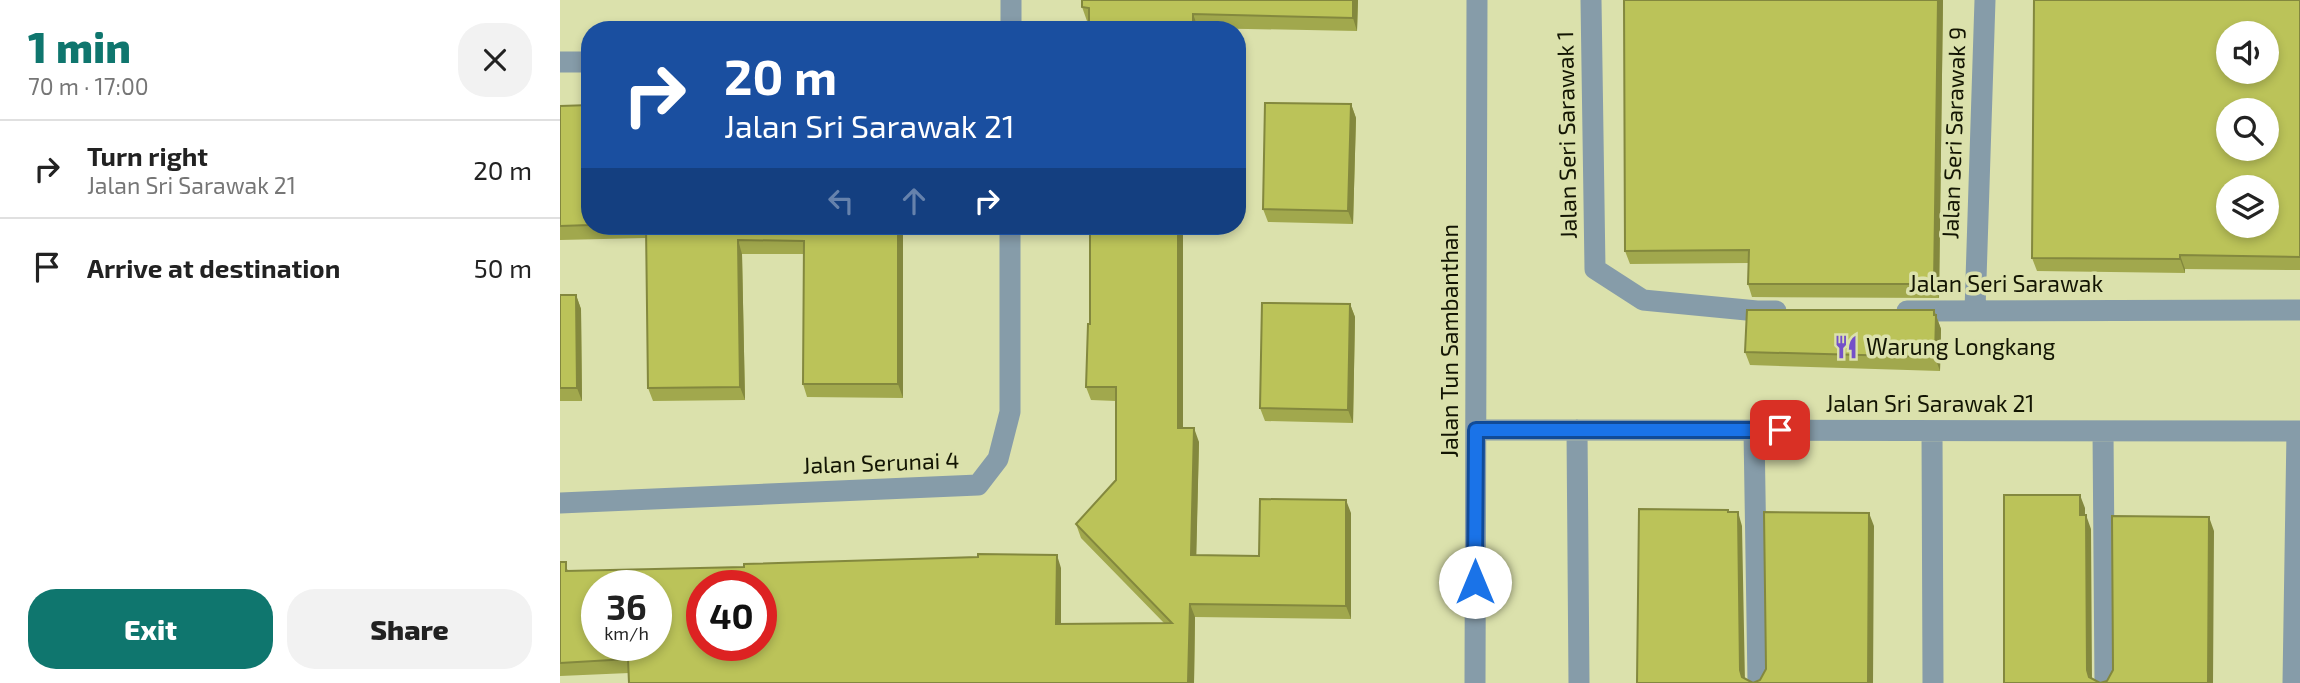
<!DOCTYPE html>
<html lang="en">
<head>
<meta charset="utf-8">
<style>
	body { margin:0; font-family:"Exo 2",sans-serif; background:#f2f2f2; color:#222; height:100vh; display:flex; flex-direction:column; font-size:26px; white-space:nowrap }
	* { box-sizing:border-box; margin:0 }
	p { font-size:23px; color:#767676 }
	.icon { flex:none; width:38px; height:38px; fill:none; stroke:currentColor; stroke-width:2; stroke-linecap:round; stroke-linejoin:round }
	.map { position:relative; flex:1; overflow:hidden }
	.drawer { display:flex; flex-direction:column; background:#fff; width:560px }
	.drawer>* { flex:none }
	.top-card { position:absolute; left:21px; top:21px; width:665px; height:214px; border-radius:28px; box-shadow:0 4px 10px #0003; background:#1a4fa0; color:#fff; overflow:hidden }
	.controls { position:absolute; left:1656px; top:21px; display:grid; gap:14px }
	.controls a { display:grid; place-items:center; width:63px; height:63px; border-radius:50%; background:#fff; box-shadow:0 4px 10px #0003; font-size:35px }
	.speed { position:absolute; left:21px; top:570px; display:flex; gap:14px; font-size:35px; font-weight:700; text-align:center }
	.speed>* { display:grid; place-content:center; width:91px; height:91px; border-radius:50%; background:#fff; box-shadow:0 4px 10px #0003; line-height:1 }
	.speed small { font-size:18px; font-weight:400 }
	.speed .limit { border:10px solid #d22; background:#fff; color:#111 }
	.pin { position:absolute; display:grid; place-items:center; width:60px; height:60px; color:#fff; margin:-30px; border-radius:14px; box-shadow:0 4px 10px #0006 }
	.me { position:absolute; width:77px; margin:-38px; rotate:0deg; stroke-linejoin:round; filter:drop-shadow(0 0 5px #0008) }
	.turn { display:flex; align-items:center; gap:24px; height:147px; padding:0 28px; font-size:32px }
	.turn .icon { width:91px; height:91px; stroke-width:2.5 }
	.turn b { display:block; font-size:49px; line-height:60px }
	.lanes { display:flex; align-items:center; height:66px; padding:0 28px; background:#0003; justify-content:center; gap:35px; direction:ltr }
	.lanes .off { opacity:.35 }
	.round { display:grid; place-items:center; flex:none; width:74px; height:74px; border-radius:28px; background:#f2f2f2 }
	.headline { display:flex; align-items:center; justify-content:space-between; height:119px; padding:0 28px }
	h1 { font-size:42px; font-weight:800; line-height:52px; color:#0f766e }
	.action { display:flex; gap:14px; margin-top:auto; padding:14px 28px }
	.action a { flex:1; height:80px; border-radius:28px; background:#0f766e; color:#fff; font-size:28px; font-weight:800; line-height:80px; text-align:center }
	.action a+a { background:#f2f2f2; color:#222 }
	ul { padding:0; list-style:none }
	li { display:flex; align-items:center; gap:21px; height:98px; padding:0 28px; border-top:2px solid #e0e0e0 }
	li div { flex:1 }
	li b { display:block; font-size:26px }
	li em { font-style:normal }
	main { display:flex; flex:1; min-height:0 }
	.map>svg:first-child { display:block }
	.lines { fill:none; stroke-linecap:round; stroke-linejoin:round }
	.minor { stroke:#869ca9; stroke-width:21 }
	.wall { fill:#a1a84d }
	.shaded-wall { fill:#83883e }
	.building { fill:#bbc359; stroke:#83883e; stroke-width:2; fill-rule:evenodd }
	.route-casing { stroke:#114b97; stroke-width:18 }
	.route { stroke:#1a73e8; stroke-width:12 }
	.labels { text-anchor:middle; stroke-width:7; stroke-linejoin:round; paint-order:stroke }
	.street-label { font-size:23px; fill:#131503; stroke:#dbe1ac }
	.poi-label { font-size:23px; fill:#131503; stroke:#dbe1ac; text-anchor:start }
</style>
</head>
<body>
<main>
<section class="drawer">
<div class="headline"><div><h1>1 min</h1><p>70 m · 17:00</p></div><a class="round"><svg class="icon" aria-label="close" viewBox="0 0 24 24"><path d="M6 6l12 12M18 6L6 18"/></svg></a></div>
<ul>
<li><svg class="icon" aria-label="right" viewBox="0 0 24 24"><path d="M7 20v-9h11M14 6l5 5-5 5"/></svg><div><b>Turn right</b><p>Jalan Sri Sarawak 21</p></div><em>20 m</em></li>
<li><svg class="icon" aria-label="arrive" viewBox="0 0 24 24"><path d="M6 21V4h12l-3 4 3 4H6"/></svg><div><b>Arrive at destination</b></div><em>50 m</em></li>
</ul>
<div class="action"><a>Exit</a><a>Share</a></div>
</section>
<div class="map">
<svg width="1740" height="683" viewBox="0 0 1740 683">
	<rect width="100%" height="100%" fill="#dbe1ac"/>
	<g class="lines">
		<path class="minor" d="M 451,0 L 451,30
			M 1031,0 L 1035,269 L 1083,300 L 1197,311 L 1216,311
			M 0,62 L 30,62
			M 1415,310 L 1425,0
			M 1347,311 L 1740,310
			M 916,430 L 1740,431
			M 1017,430 L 1019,683
			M 1194,430 L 1198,683
			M 1372,431 L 1373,683
			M 1543,431 L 1545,683
			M 0,503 L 418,485 L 438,459 L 450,412 L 450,226
			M 915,683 L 917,0
			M 1733,683 L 1737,431"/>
	</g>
	<path class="wall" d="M 798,0 L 797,31 L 638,28 L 527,21 L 522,7 Z
		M 1064,0 L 1383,0 L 1379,298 L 1192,297 L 1188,284 L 1188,263 L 1070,264 L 1065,251 Z
		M 1740,0 L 1740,270 L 1625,269 L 1625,273 L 1477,271 L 1472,258 Z
		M 791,104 L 796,118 L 793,224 L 708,222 L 703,209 Z
		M 0,106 L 30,226 L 343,226 L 343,398 L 247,397 L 243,384 L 244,254 L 182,254 L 185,400 L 93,401 L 88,388 L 86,238 L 0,240 Z
		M 530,226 L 623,226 L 623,428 L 639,442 L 636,555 L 699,556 L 791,513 L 791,619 L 635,617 L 634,683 L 69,673 L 0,676 L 0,562 L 9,571 L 501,568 L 501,624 L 604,623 L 521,538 L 516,524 L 556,480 L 556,401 L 531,400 L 526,387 L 530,324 Z
		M 0,295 L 16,295 L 21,309 L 22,401 L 0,401 Z
		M 790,304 L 795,317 L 793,423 L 705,421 L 700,408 Z
		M 1374,310 L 1381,329 L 1380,371 L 1190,365 L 1185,352 Z"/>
	<path class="shaded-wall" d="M 793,0 L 798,0 L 797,31 L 793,18 Z
		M 1378,0 L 1383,0 L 1379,298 L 1374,284 Z
		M 633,14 L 638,28 L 638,30 L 633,30 Z
		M 791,104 L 796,118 L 793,224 L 788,211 Z
		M 338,226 L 343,226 L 343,398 L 338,384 Z
		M 618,226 L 623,226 L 623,442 L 618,428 Z
		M 178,240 L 182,254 L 185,400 L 180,387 Z
		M 1620,255 L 1625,269 L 1625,273 L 1620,259 Z
		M 16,295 L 21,309 L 22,401 L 17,388 Z
		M 790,304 L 795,317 L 793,423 L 788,410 Z
		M 1374,310 L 1381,329 L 1380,371 L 1375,357 Z
		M 634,428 L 639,442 L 636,569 L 631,555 Z
		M 1520,495 L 1525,508 L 1525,528 L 1520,515 Z
		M 786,500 L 791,513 L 791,619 L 786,606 Z
		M 1178,512 L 1182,526 L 1185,683 L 1180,670 Z
		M 1309,513 L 1314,526 L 1313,683 L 1308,683 Z
		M 1526,515 L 1531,529 L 1532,683 L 1527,670 Z
		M 1649,517 L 1654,531 L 1653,683 L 1648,683 Z
		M 497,555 L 501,568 L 501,638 L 496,624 Z
		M 630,604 L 635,617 L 634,683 L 628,683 Z"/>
	<path class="building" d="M 522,0 L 793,0 L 793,18 L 633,14 L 633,30 L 529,30 L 529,8 L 522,7 Z
		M 1064,0 L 1378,0 L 1374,284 L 1188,284 L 1189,250 L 1065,251 Z
		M 1474,0 L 1740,0 L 1740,257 L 1620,255 L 1620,259 L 1472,258 ZM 1668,33 L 1706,33 L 1706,72 L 1668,72 ZM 1668,110 L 1706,110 L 1706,149 L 1668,149 ZM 1668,187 L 1706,187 L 1706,226 L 1668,226 Z
		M 705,103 L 791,104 L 788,211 L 703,209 Z
		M 30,105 L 30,225 L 0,226 L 0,106 Z
		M 86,226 L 338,226 L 338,384 L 243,384 L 244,241 L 178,240 L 180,387 L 88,388 Z
		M 530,226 L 618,226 L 618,428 L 634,428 L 631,555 L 699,556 L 700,499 L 786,500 L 786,606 L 630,604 L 628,683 L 69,683 L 68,659 L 0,663 L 0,562 L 6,562 L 6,571 L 184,567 L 184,564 L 418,557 L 418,554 L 497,555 L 496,624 L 612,623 L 516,524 L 556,480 L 556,387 L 526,387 L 528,324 L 530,324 ZM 37,586 L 96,586 L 96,646 L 37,646 ZM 142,586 L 201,586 L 201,646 L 142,646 Z
		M 0,295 L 16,295 L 17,388 L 0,388 Z
		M 702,303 L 790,304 L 788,410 L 700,408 Z
		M 1187,310 L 1374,310 L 1374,315 L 1376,315 L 1375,357 L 1185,352 Z
		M 1444,495 L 1520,495 L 1520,515 L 1526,515 L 1527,670 L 1529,677 L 1540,683 L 1547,681 L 1553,670 L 1552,516 L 1649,517 L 1648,683 L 1444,683 Z
		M 1079,509 L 1168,510 L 1168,512 L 1178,512 L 1180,670 L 1182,677 L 1193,683 L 1200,680 L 1206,669 L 1204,512 L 1309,513 L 1308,683 L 1077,683 Z"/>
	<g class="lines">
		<g class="route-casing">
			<path id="route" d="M 915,582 L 916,430 L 1220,430"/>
		</g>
		<use href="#route" class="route"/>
	</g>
	<defs>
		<g id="restaurant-bare" transform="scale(1.89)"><path d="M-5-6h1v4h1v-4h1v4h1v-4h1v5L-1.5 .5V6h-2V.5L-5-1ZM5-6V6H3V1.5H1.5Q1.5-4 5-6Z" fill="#7450c9" stroke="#dbe1ac" stroke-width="2.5" paint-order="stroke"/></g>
	</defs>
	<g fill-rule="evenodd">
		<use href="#restaurant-bare" x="1286" y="347"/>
	</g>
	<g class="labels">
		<g class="street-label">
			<text transform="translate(1394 133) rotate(-88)" y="8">Jalan Seri Sarawak 9</text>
			<text transform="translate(1007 135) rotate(-91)" y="8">Jalan Seri Sarawak 1</text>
			<text x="1446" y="292">Jalan Seri Sarawak</text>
			<text transform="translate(890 341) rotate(-90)" y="8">Jalan Tun Sambanthan</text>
			<text x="1370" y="412">Jalan Sri Sarawak 21</text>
			<text transform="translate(321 463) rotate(-2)" y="8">Jalan Serunai 4</text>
		</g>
		<g class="poi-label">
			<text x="1306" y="355">Warung Longkang</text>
		</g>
	</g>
</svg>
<div class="controls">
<a><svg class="icon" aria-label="sound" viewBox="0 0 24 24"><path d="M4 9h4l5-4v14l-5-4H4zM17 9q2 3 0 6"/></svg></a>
<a><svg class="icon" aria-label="search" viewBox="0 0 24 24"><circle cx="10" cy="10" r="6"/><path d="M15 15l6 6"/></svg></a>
<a><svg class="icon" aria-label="layers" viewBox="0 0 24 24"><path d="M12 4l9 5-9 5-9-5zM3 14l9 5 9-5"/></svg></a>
</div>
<div class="speed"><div>36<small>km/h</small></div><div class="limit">40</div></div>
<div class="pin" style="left:1220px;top:430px;background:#d93025"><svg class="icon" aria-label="arrive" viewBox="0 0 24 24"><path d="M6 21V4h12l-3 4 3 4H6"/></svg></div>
<svg class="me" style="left:915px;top:582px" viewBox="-20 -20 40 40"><circle r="19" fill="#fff"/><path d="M0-13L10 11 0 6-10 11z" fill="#1a73e8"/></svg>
<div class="top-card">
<div class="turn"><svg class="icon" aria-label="right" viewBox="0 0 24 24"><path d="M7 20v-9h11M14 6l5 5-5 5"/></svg><div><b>20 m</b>Jalan Sri Sarawak 21</div></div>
<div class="lanes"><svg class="icon off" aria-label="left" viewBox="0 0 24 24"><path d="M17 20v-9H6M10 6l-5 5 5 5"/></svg><svg class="icon off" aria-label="ahead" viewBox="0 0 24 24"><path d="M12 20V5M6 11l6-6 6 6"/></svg><svg class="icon" aria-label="right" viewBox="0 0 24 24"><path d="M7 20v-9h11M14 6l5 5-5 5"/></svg></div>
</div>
</div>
</main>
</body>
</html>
